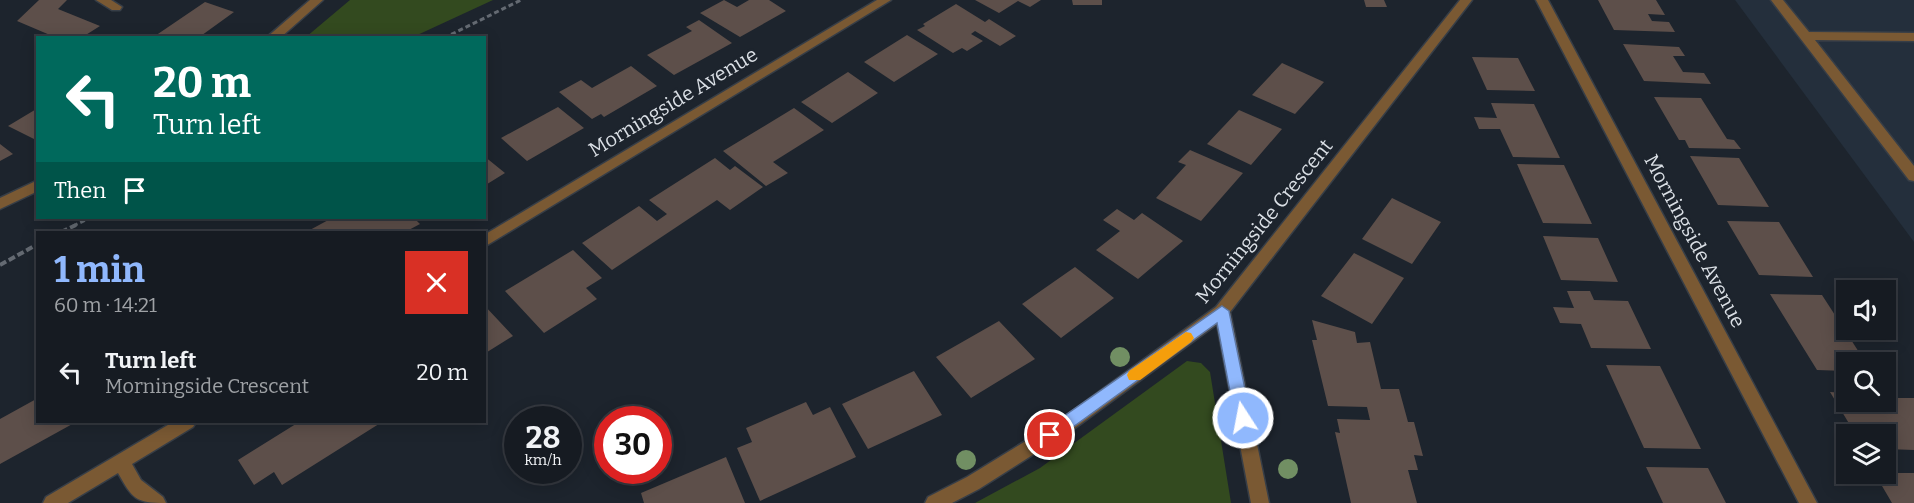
<!DOCTYPE html>
<html lang="en">
<head>
<meta charset="utf-8">
<style>
	body { margin:0; font-family:Bitter,serif; background:#1f242a; color:#f1f3f6; height:100vh; display:flex; flex-direction:column; font-size:22px; white-space:nowrap }
	* { box-sizing:border-box; margin:0 }
	p { font-size:20px; color:#9ea1a5 }
	.icon { flex:none; width:33px; height:33px; fill:none; stroke:currentColor; stroke-width:2; stroke-linecap:round; stroke-linejoin:round }
	.map { position:relative; flex:1; overflow:hidden }
	.drawer { position:absolute; left:36px; top:231px; width:450px; height:192px; display:flex; flex-direction:column; background:#161b22; border-radius:0px; box-shadow:0 3px 15px #0003,0 0 0 2px #353940 }
	.drawer>* { flex:none }
	.hud { position:absolute; left:36px; top:36px; width:450px; height:183px; border-radius:0px; box-shadow:0 3px 15px #0003,0 0 0 2px #353940; background:#00695c; color:#fff; overflow:hidden }
	.fabs { position:absolute; left:1836px; top:280px; display:grid; gap:12px }
	.fabs a { display:grid; place-items:center; width:60px; height:60px; border-radius:0px; background:#161b22; box-shadow:0 3px 15px #0003,0 0 0 2px #353940; font-size:30px }
	.speed { position:absolute; left:504px; top:406px; display:flex; gap:12px; font-size:30px; font-weight:700; text-align:center }
	.speed>* { display:grid; place-content:center; width:78px; height:78px; border-radius:50%; background:#161b22; box-shadow:0 3px 15px #0003,0 0 0 2px #353940; line-height:1 }
	.speed small { font-size:15px; font-weight:400 }
	.speed .limit { border:9px solid #d22; background:#fff; color:#111 }
	.pin { position:absolute; display:grid; place-items:center; width:51px; height:51px; color:#fff; margin:-26px; border:3px solid #fff; border-radius:50%; box-shadow:0 2px 6px #0007 }
	.me { position:absolute; width:66px; margin:-33px; rotate:349deg; stroke-linejoin:round; filter:drop-shadow(0 0 4px #0008) }
	.turn { display:flex; align-items:center; gap:21px; height:126px; padding:0 18px; font-size:27px }
	.turn .icon { width:78px; height:78px; stroke-width:2.5 }
	.turn b { display:block; font-size:42px; line-height:51px }
	.then { display:flex; align-items:center; height:57px; padding:0 18px; background:#0003; gap:12px; font-size:22px }
	.round { display:grid; place-items:center; flex:none; width:63px; height:63px; border-radius:0px; background:#1f242a }
	.head { display:flex; align-items:center; justify-content:space-between; height:102px; padding:0 18px }
	h1 { font-size:36px; font-weight:700; line-height:45px; color:#90b8fd }
	ul { padding:0; list-style:none }
	li { display:flex; align-items:center; gap:18px; height:78px; padding:0 18px }
	li div { flex:1 }
	li b { display:block; font-size:22px }
	li em { font-style:normal }
	.map>svg:first-child { display:block }
	.built { fill:#242f3c }
	.green { fill:#334a1f }
	.building { fill:#5d4f4a }
	.lines { fill:none; stroke-linecap:round; stroke-linejoin:round }
	.service-casing { stroke:#373e47; stroke-width:3 }
	.minor-casing { stroke:#373e47; stroke-width:3 }
	.tertiary-casing { stroke:#373e47; stroke-width:3 }
	.path-far1 { stroke:#646a72; stroke-width:3; stroke-dasharray:5 3; stroke-linecap:butt }
	.path { stroke:#646a72; stroke-width:4; stroke-dasharray:7 3; stroke-linecap:butt }
	.service { fill:#7a5933; fill-rule:evenodd }
	.minor { fill:#7a5933; fill-rule:evenodd }
	.tertiary { fill:#7a5933; fill-rule:evenodd }
	.tree { fill:#718f63 }
	.route { fill:#90b8fd; stroke:#5e78a4; stroke-width:1.5 }
	.slow { fill:#f59e0b }
	.labels { text-anchor:middle; stroke-width:4.5; stroke-linejoin:round; paint-order:stroke }
	.street-label { font-size:20px; fill:#dadfe5; stroke:#1d242d }
</style>
</head>
<body>
<div class="map">
<svg width="1914" height="503" viewBox="0 0 1914 503">
	<rect width="100%" height="100%" fill="#1d242d"/>
	<path class="built" d="M 1735,0 L 1914,0 L 1914,242 Z"/>
	<path class="green" d="M 350,0 L 493,0 L 413,37 L 306,37 Z
		M 1187,361 L 1201,363 L 1210,372 L 1231,503 L 975,503 L 1040,468 Z"/>
	<path class="building" d="M 39,0 L 67,0 L 58,9 L 100,26 L 81,38 L 57,38 L 17,21 Z
		M 724,0 L 737,7 L 749,0 L 769,0 L 786,11 L 740,37 L 700,13 Z
		M 975,0 L 1041,0 L 1030,7 L 1018,1 L 999,13 Z
		M 1072,0 L 1102,0 L 1102,5 L 1073,5 Z
		M 1364,0 L 1384,0 L 1387,7 L 1366,7 Z
		M 1598,0 L 1656,0 L 1665,15 L 1648,14 L 1652,21 L 1669,22 L 1675,32 L 1614,30 Z
		M 205,2 L 234,12 L 198,38 L 152,38 Z
		M 956,4 L 985,22 L 989,19 L 1016,36 L 1000,46 L 975,31 L 971,34 L 983,41 L 967,51 L 962,48 L 953,53 L 917,30 L 925,26 L 923,24 Z
		M 699,20 L 732,43 L 674,75 L 647,55 L 692,31 L 686,27 Z
		M 907,35 L 938,54 L 894,82 L 864,62 Z
		M 1623,44 L 1679,47 L 1685,56 L 1673,56 L 1683,72 L 1704,73 L 1711,84 L 1644,81 Z
		M 1472,57 L 1518,58 L 1535,91 L 1487,90 Z
		M 1282,63 L 1324,82 L 1295,114 L 1252,95 Z
		M 631,66 L 657,86 L 604,117 L 601,114 L 592,119 L 559,92 L 581,80 L 592,88 Z
		M 848,72 L 878,93 L 832,123 L 801,102 Z
		M 1654,97 L 1701,98 L 1727,139 L 1734,140 L 1741,149 L 1689,148 L 1685,140 L 1679,140 Z
		M 1491,103 L 1534,104 L 1560,158 L 1513,157 L 1500,129 L 1479,129 L 1474,117 L 1497,118 Z
		M 558,107 L 584,128 L 527,161 L 501,138 Z
		M 38,108 L 38,141 L 8,126 Z
		M 794,108 L 824,130 L 773,162 L 788,173 L 766,186 L 723,151 Z
		M 1239,110 L 1282,129 L 1251,165 L 1207,144 Z
		M 0,144 L 13,154 L 0,161 Z
		M 1190,150 L 1243,173 L 1201,221 L 1156,198 L 1186,165 L 1178,162 Z
		M 484,156 L 505,173 L 484,186 Z
		M 1690,156 L 1739,158 L 1769,207 L 1718,205 Z
		M 715,158 L 730,170 L 735,166 L 763,187 L 730,210 L 717,200 L 612,270 L 582,243 L 639,206 L 657,221 L 667,214 L 649,200 Z
		M 1517,164 L 1564,165 L 1592,224 L 1543,223 Z
		M 1392,198 L 1441,222 L 1412,264 L 1362,239 Z
		M 1117,209 L 1134,220 L 1142,213 L 1183,241 L 1138,279 L 1096,250 L 1120,231 L 1103,220 Z
		M 332,218 L 414,218 L 420,224 L 405,232 L 308,231 Z
		M 1727,221 L 1779,222 L 1813,277 L 1759,275 Z
		M 1543,236 L 1598,238 L 1618,282 L 1561,280 Z
		M 573,250 L 602,278 L 586,288 L 597,299 L 544,333 L 505,291 Z
		M 1354,253 L 1404,278 L 1372,324 L 1321,296 Z
		M 1075,267 L 1114,298 L 1061,338 L 1022,304 Z
		M 1567,291 L 1590,291 L 1594,300 L 1628,301 L 1651,349 L 1591,348 L 1581,324 L 1560,323 L 1553,307 L 1574,308 Z
		M 1770,294 L 1822,295 L 1866,363 L 1846,363 L 1846,371 L 1817,370 Z
		M 484,305 L 513,336 L 484,354 Z
		M 1312,320 L 1355,332 L 1357,343 L 1370,342 L 1381,389 L 1399,389 L 1408,422 L 1414,422 L 1423,456 L 1414,455 L 1418,470 L 1408,470 L 1417,503 L 1351,503 L 1335,432 L 1340,433 L 1337,419 L 1370,420 L 1367,407 L 1328,406 L 1312,340 L 1317,340 Z
		M 999,321 L 1035,359 L 971,398 L 936,357 Z
		M 1606,365 L 1660,366 L 1701,449 L 1644,448 Z
		M 914,371 L 942,415 L 868,449 L 842,404 Z
		M 1830,392 L 1846,393 L 1846,402 L 1886,402 L 1886,394 L 1893,394 L 1895,398 L 1914,398 L 1914,450 L 1886,449 L 1886,435 L 1856,435 Z
		M 38,398 L 38,422 L 76,422 L 0,464 L 0,419 Z
		M 806,402 L 813,415 L 830,407 L 856,457 L 760,501 L 737,448 L 752,442 L 746,428 Z
		M 299,422 L 382,422 L 282,485 L 274,472 L 254,485 L 238,460 Z
		M 726,457 L 745,503 L 644,503 L 641,493 Z
		M 1646,467 L 1708,468 L 1726,503 L 1663,503 Z
		M 1886,473 L 1914,473 L 1914,503 L 1892,503 L 1875,474 Z"/>
	<g class="lines">
		<g class="service-casing">
			<path id="service" d="M 96,0 L 111,0 L 122,7 L 120,10 L 112,10 Z
				M 1771,0 L 1783,0 L 1809,32 L 1914,33 L 1914,41 L 1815,40 L 1914,166 L 1914,181 L 1909,180 Z"/>
		</g>
		<g class="minor-casing">
			<path id="minor" d="M 877,0 L 891,0 L 484,247 L 484,235 Z
				M 1460,0 L 1472,0 L 1230,312 L 1269,503 L 1251,503 L 1217,324 L 1075,428 L 979,489 L 952,503 L 925,503 L 928,497 L 967,477 L 1063,418 L 1216,307 Z
				M 1536,0 L 1548,0 L 1817,503 L 1799,503 Z
				M 173,422 L 196,422 L 193,427 L 132,464 L 141,480 L 163,497 L 166,503 C 135,503 133,499 118,473 L 68,503 L 43,503 L 46,497 Z"/>
		</g>
		<g class="tertiary-casing">
			<path id="tertiary" d="M 310,0 L 323,0 L 280,38 L 266,38 Z
				M 38,180 L 38,191 L 0,209 L 0,198 Z"/>
		</g>
		<path class="path-far1" d="M 444,38 L 521,0
			M 73,226 L 90,218"/>
		<path class="path" d="M 61,232 L 76,225
			M 0,265 L 38,244"/>
		<use href="#service" class="service"/>
		<use href="#minor" class="minor"/>
		<use href="#tertiary" class="tertiary"/>
	</g>
	<g class="tree">
		<circle cx="1120" cy="357" r="10"/>
		<circle cx="966" cy="460" r="10"/>
		<circle cx="1288" cy="469" r="10"/>
	</g>
	<path class="route" d="M 1222,306 L 1229,311 L 1251,418 L 1249,423 L 1238,423 L 1235,418 L 1217,323 L 1055,440 L 1044,440 L 1042,435 L 1044,430 Z"/>
	<path class="slow" d="M 1186,332 L 1191,333 L 1194,338 L 1191,342 L 1140,380 L 1129,380 L 1127,375 L 1129,371 Z"/>
	<g class="labels">
		<g class="street-label">
			<text transform="translate(673 102) rotate(-31)" y="7">Morningside Avenue</text>
			<text transform="translate(1264 221) rotate(-51)" y="7">Morningside Crescent</text>
			<text transform="translate(1695 241) rotate(62)" y="7">Morningside Avenue</text>
		</g>
	</g>
</svg>
<div class="fabs">
<a><svg class="icon" aria-label="sound" viewBox="0 0 24 24"><path d="M4 9h4l5-4v14l-5-4H4zM17 9q2 3 0 6"/></svg></a>
<a><svg class="icon" aria-label="search" viewBox="0 0 24 24"><circle cx="10" cy="10" r="6"/><path d="M15 15l6 6"/></svg></a>
<a><svg class="icon" aria-label="layers" viewBox="0 0 24 24"><path d="M12 4l9 5-9 5-9-5zM3 14l9 5 9-5"/></svg></a>
</div>
<div class="speed"><div>28<small>km/h</small></div><div class="limit">30</div></div>
<div class="pin" style="left:1050px;top:435px;background:#d93025"><svg class="icon" aria-label="arrive" viewBox="0 0 24 24"><path d="M6 21V4h12l-3 4 3 4H6"/></svg></div>
<svg class="me" style="left:1243px;top:418px" viewBox="-20 -20 40 40"><circle r="17" fill="#90b8fd" stroke="#fff" stroke-width="3"/><path d="M0-11L8 9 0 5-8 9z" fill="#fff"/></svg>
<div class="hud">
<div class="turn"><svg class="icon" aria-label="left" viewBox="0 0 24 24"><path d="M17 20v-9H6M10 6l-5 5 5 5"/></svg><div><b>20 m</b>Turn left</div></div>
<div class="then">Then<svg class="icon" aria-label="arrive" viewBox="0 0 24 24"><path d="M6 21V4h12l-3 4 3 4H6"/></svg></div>
</div>
<section class="drawer">
<div class="head"><div><h1>1 min</h1><p>60 m · 14:21</p></div><a class="round" style="background:#d93025;color:#fff"><svg class="icon" aria-label="close" viewBox="0 0 24 24"><path d="M6 6l12 12M18 6L6 18"/></svg></a></div>
<ul>
<li><svg class="icon" aria-label="left" viewBox="0 0 24 24"><path d="M17 20v-9H6M10 6l-5 5 5 5"/></svg><div><b>Turn left</b><p>Morningside Crescent</p></div><em>20 m</em></li>
</ul>
</section>
</div>
</body>
</html>
